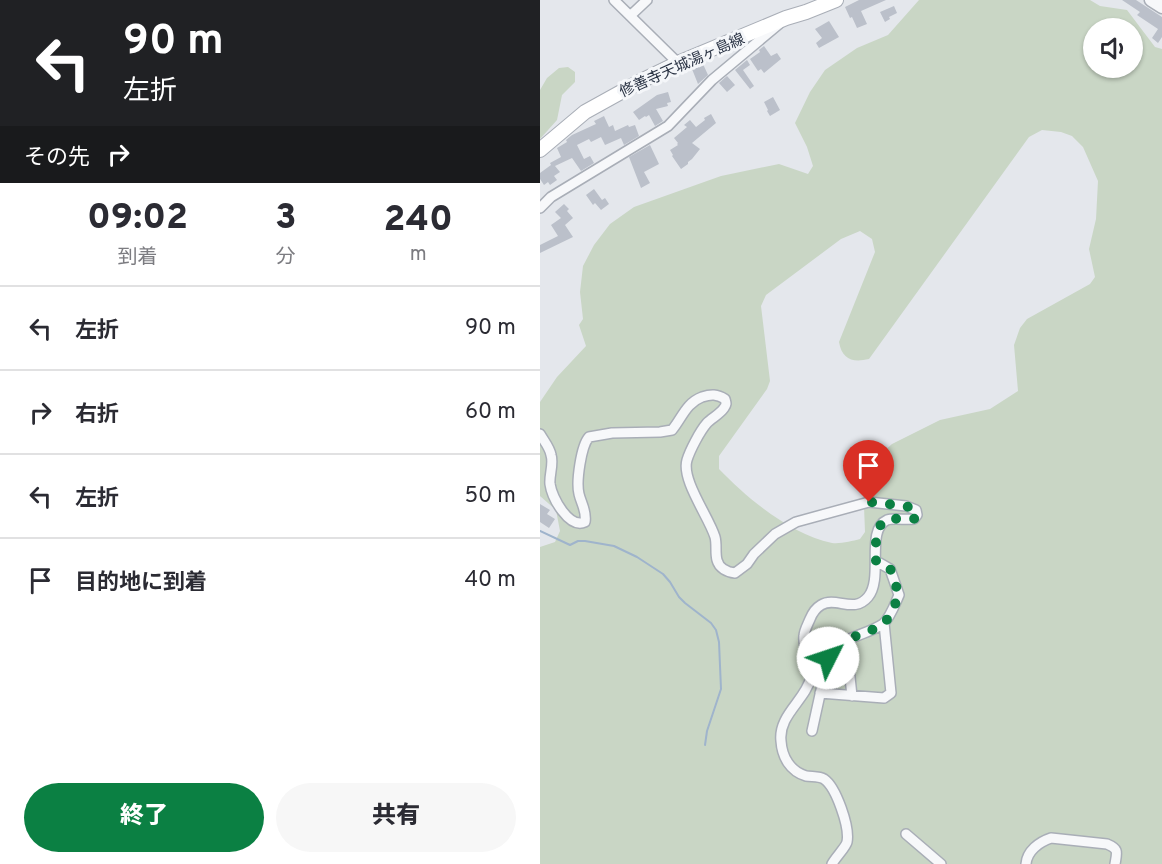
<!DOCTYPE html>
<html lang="ja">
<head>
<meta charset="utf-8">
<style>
	body { margin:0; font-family:Overpass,"Noto Sans JP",sans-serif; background:#f7f7f7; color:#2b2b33; height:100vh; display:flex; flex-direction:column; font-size:22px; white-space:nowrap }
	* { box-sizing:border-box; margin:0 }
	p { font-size:20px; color:#7c7c81 }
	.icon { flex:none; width:33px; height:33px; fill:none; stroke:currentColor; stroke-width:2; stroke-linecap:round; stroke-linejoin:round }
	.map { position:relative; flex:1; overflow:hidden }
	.sheet { display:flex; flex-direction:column; background:#fff; width:540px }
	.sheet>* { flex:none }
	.top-card { background:#202124; color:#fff; overflow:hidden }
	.buttons { position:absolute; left:543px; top:18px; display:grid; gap:12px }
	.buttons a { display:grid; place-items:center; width:60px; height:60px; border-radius:50%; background:#fff; box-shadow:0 2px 4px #0004; font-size:30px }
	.pin { position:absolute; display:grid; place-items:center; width:51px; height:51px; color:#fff; margin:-62px -26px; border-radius:50% 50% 50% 0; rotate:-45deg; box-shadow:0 0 6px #0007 }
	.pin .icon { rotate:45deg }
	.me { position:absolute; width:66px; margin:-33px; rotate:49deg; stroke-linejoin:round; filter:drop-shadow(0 0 4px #0008) }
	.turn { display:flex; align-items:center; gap:21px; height:126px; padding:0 24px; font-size:27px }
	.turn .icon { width:78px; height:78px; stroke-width:2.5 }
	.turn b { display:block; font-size:42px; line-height:51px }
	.then { display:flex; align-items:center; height:57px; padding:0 24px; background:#0003; gap:12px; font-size:22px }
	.eta { display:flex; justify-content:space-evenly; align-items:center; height:102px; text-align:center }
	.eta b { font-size:36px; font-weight:800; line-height:42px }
	.cta { display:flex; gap:12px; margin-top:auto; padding:12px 24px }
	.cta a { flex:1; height:69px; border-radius:36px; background:#0b8043; color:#fff; font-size:24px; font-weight:800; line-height:69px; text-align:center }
	.cta a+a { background:#f7f7f7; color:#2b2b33 }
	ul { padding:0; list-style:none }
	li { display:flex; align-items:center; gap:18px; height:84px; padding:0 24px; border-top:2px solid #e1e1e2 }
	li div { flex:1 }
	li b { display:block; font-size:22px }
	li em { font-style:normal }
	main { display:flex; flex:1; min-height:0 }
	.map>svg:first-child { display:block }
	.green { fill:#c9d6c5; fill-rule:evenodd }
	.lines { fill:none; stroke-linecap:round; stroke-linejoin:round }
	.stream { stroke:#9fb4cc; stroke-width:2 }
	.building { fill:#bbc0ca }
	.minor-casing { stroke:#a9aeb7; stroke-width:12 }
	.tertiary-casing { stroke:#a9aeb7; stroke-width:15 }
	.secondary-casing { stroke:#a9aeb7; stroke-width:16 }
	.minor { stroke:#f7f8fa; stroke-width:9 }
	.tertiary { stroke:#f7f8fa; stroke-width:12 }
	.secondary { stroke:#fff; stroke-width:14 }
	.route { stroke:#0b8043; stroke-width:10; stroke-dasharray:0 18 }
	.labels { text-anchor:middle; stroke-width:6; stroke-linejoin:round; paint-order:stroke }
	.street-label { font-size:15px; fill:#2b3445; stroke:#f4f6f9 }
</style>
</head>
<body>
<main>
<section class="sheet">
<div class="top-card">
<div class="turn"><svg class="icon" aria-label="left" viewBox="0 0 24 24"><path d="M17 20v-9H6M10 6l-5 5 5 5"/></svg><div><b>90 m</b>左折</div></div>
<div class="then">その先<svg class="icon" aria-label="right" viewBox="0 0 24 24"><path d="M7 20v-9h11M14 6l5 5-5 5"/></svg></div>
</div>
<div class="eta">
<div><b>09:02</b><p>到着</p></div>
<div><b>3</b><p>分</p></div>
<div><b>240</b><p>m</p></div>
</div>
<ul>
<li><svg class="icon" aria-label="left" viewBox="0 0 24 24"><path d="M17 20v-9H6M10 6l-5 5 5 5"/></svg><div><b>左折</b></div><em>90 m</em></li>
<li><svg class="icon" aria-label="right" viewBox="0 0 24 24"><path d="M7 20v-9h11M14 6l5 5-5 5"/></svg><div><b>右折</b></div><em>60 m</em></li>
<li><svg class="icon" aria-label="left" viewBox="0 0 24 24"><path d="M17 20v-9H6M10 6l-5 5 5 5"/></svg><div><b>左折</b></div><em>50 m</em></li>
<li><svg class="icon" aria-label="arrive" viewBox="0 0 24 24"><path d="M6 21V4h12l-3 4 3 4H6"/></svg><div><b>目的地に到着</b></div><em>40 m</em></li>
</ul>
<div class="cta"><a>終了</a><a>共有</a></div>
</section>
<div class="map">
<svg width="622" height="864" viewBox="0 0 622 864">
	<rect width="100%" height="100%" fill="#e4e7ec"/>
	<path class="green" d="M 379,0 L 550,0 L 560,6 L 587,10 L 615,47 L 622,49 L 622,864 L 0,864 L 0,547 L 15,542 L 20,531 L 16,510 L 0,496 L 0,402 L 17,377 L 46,346 L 39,325 L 43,319 L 40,292 L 43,266 L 54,245 L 70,224 L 94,207 L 181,176 L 239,164 L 268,174 L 273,166 L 267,147 L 255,123 L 270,92 L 285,70 L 317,48 L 348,35 ZM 554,28 L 592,28 L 592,68 L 554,68 ZM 502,130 L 521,132 L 532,136 L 543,147 L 558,181 L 556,219 L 549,249 L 555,277 L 550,284 L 487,319 L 480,328 L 474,345 L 478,391 L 450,409 L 400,420 L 352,444 L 333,461 L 323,480 L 325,532 L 320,539 C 312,541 301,544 292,543 C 250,534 208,499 179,469 L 179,456 L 227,389 L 230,381 L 221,306 L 226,295 L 301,239 L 320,231 L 332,239 L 335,252 L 299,342 C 302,359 312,363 329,359 L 489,137 Z
		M 28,67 L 35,72 L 35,82 L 22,95 L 17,120 L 0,139 L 0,90 L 7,78 L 19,68 Z"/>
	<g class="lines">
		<path class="stream" d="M 0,531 L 30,545 L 38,541 L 45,541 L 74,546 L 97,557 L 123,574 L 130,582 L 139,597 L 145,603 L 171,623 L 176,630 L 179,642 L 181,689 L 167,731 L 165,745"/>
	</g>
	<path class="building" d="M 319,0 L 346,0 L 321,11 L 327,24 L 317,28 L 312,17 L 310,18 L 305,7 Z
		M 582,0 L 596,0 L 622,17 L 622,37 L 618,43 L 612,38 L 618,29 L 597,15 L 600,12 Z
		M 354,6 L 357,13 L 349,17 L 350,19 L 345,22 L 340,12 Z
		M 289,21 L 299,37 L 279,48 L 276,43 L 282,38 L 275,29 Z
		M 224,46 L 231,56 L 237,53 L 241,59 L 224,73 L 221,69 L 218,71 L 210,59 L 220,52 L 219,50 Z
		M 207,60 L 210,65 L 203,70 L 214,86 L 210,89 L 195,70 Z
		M 163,64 L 168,75 L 158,84 L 152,69 Z
		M 187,76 L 195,85 L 187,92 L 179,83 Z
		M 128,92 L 131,102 L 127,103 L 128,106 L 116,109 L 123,121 L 115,126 L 109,115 L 106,117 L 105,116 L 99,120 L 93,112 L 117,95 Z
		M 233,97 L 240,110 L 230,116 L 227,111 L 228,110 L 224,102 Z
		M 171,114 L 176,123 L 152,143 L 160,149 L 152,159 L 148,162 L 148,164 L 141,169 L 132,156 L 133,155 L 130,150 L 138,145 L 137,144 L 138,143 L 134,138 L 147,127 L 144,125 L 150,120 L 156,127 L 165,120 L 164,118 Z
		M 64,116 L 69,127 L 73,125 L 75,131 L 88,125 L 89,127 L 95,125 L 99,136 L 84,145 L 81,138 L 65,145 L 61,137 L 51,142 L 49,139 L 37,145 L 44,159 L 50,156 L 54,163 L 41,171 L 32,158 L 15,166 L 20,172 L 14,176 L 17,180 L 10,185 L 8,182 L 4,185 L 0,179 L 0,173 L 11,165 L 10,163 L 21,157 L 17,148 L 27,142 L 26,140 L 32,135 L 56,124 L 54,121 Z
		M 110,145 L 119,164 L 104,172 L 110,183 L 101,188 L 89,157 Z
		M 54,189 L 62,200 L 65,198 L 69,204 L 61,210 L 55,203 L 53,205 L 46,195 Z
		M 24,204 L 29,209 L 27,211 L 33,218 L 25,225 L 33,237 L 0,253 L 0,245 L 18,236 L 11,225 L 21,218 L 15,212 Z
		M 0,504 L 10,510 L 7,514 L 15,519 L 9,528 L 0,522 Z"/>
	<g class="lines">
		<g class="minor-casing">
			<path id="minor" d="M 74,0 L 138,63
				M 90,16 L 107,0
				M 0,208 L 11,197 L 128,126 L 172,80 L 239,24
				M 0,434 C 4,441 10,448 11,455 C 14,464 9,475 10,484 C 12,498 29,529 45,522 C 47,511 41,503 39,494 C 36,482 41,446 49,437 L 72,433 L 120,432 L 132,430 C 142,418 146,403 162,397 C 171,394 177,394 185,399 C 186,403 187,404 184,408 C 180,414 172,418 167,423 C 160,431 150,450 147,460 C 141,480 169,517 175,537 C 177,544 175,553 177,560 C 179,568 187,572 195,573 L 207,564 L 214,554 L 235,534 L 256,522 L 329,502 L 366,506 L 376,510 L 377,515 L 374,519 C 367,520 352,518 347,520 C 325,530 344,578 328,597 C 314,614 296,596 281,605 C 276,608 272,614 270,619 C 268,624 264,631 264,636 C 262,650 274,663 271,677 C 266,700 238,715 241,741 C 242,757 250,771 266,776 C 272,777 279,776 284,779 C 296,787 310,827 307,842 C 306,847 295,858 292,864
				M 304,642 L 307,649 L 312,696
				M 280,693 L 344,698 L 351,693 L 344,623
				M 272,731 L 288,658 C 298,637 325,636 343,624 C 350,618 355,604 359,595 L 350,569 L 336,561
				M 366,834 L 401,864
				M 486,864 C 487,851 499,842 511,838 L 567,844 C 579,849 577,852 575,864"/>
		</g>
		<g class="tertiary-casing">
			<path id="tertiary" d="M 611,0 L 622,7"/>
		</g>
		<g class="secondary-casing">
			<path id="secondary" d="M 0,150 L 45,112 L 101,81 L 138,63 L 246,18 L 266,12 L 296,0"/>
		</g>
		<use href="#minor" class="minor"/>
		<use href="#tertiary" class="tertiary"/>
		<use href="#secondary" class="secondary"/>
	</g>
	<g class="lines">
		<path class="route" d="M 288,658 C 298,637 325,636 343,624 C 350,618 355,604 359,595 L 350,568 L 336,561 C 336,548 333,522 350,519 C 357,518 367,520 374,519 L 376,515 L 376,510 L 366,506 L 329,502"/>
	</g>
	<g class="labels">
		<g class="street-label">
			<text transform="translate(142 65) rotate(-24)" y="5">修善寺天城湯ヶ島線</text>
		</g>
	</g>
</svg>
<div class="buttons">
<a><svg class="icon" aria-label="sound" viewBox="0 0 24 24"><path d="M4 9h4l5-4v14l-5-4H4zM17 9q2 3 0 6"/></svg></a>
</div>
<div class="pin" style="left:329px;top:502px;background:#d93025"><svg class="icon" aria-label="arrive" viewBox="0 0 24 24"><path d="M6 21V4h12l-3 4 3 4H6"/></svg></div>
<svg class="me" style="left:288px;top:658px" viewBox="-20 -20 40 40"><circle r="19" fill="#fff"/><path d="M0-13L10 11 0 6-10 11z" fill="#0b8043"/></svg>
</div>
</main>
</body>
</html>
